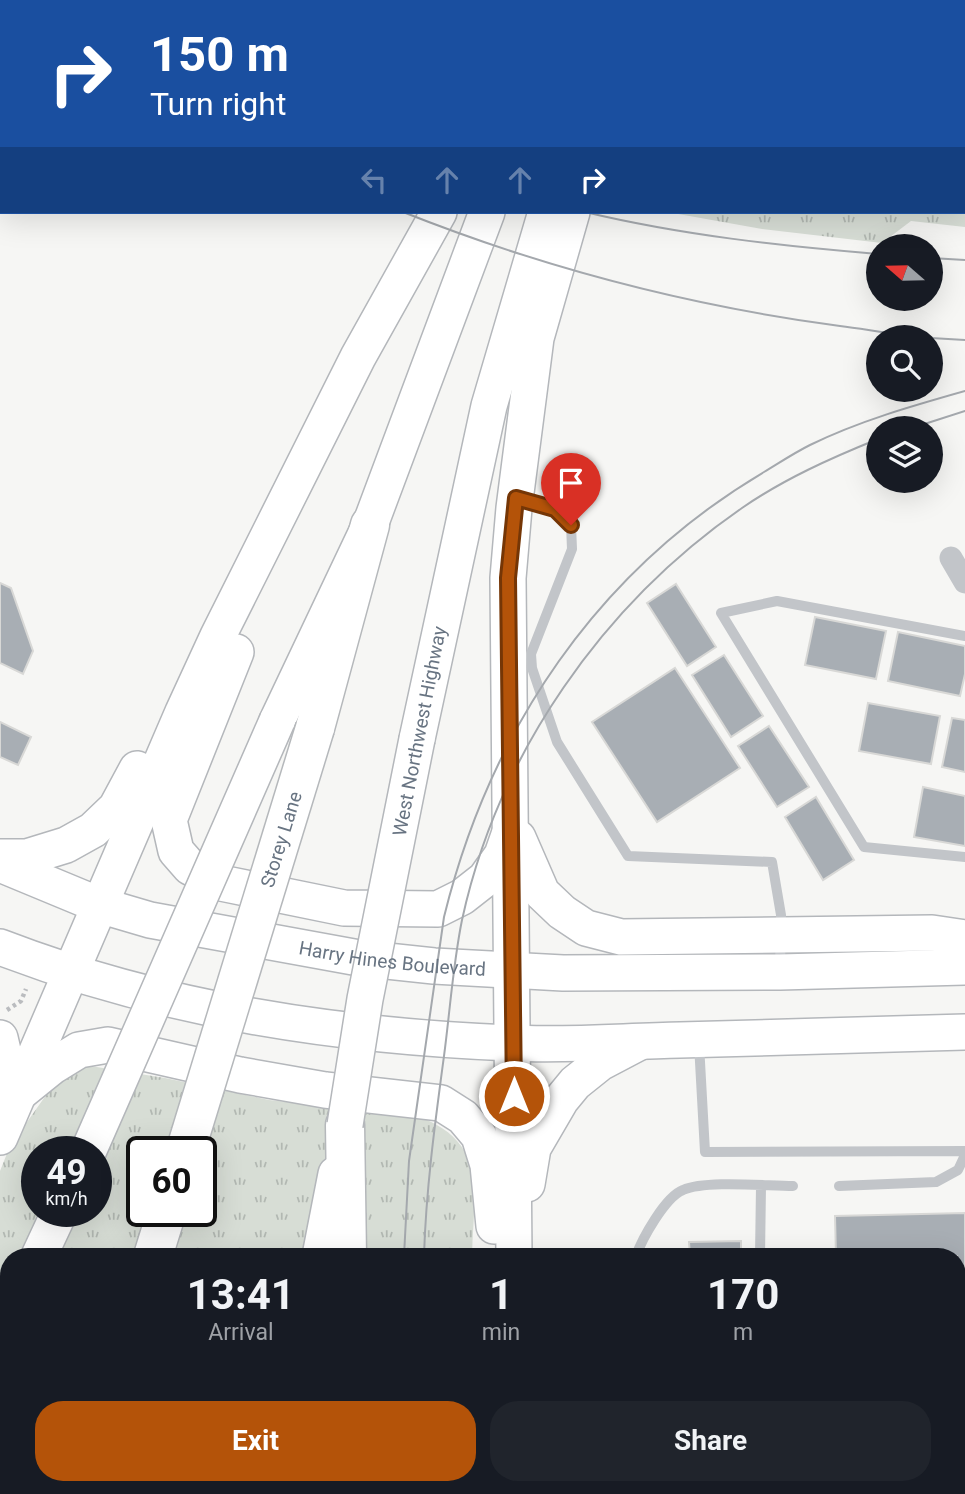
<!DOCTYPE html>
<html lang="en">
<head>
<meta charset="utf-8">
<style>
	body { margin:0; font-family:Roboto,sans-serif; background:#20242c; color:#f1f3f6; height:100vh; display:flex; flex-direction:column; font-size:26px; white-space:nowrap }
	* { box-sizing:border-box; margin:0 }
	p { font-size:23px; color:#9ea1a6 }
	.icon { flex:none; width:38px; height:38px; fill:none; stroke:currentColor; stroke-width:2; stroke-linecap:round; stroke-linejoin:round }
	.map { position:relative; flex:1; overflow:hidden }
	.drawer { position:absolute; left:0px; top:1248px; width:966px; height:247px; display:flex; flex-direction:column; background:#171b24; border-radius:28px 28px 0 0; box-shadow:0 7px 28px #0002 }
	.drawer>* { flex:none }
	.banner { position:absolute; left:0px; top:0px; width:966px; height:214px; box-shadow:0 7px 28px #0002; background:#1a4fa0; color:#fff; overflow:hidden }
	.needle { width:46px; rotate:290deg }
	.fabs { position:absolute; left:866px; top:234px; display:grid; gap:14px }
	.fabs a { display:grid; place-items:center; width:77px; height:77px; border-radius:50%; background:#171b24; box-shadow:0 7px 28px #0002; font-size:35px }
	.speed { position:absolute; left:21px; top:1136px; display:flex; gap:14px; font-size:35px; font-weight:700; text-align:center }
	.speed>* { display:grid; place-content:center; width:91px; height:91px; border-radius:50%; background:#171b24; box-shadow:0 7px 28px #0002; line-height:1 }
	.speed small { font-size:18px; font-weight:400 }
	.speed .limit { border:4px solid #111; border-radius:10px; background:#fff; color:#111 }
	.pin { position:absolute; display:grid; place-items:center; width:60px; height:60px; color:#fff; margin:-72px -30px; border-radius:50% 50% 50% 0; rotate:-45deg; box-shadow:0 0 7px #0007 }
	.pin .icon { rotate:45deg }
	.me { position:absolute; width:77px; margin:-38px; rotate:0deg; stroke-linejoin:round; filter:drop-shadow(0 0 5px #0008) }
	.turn { display:flex; align-items:center; gap:24px; height:147px; padding:0 35px; font-size:32px }
	.turn .icon { width:91px; height:91px; stroke-width:2.5 }
	.turn b { display:block; font-size:49px; line-height:60px }
	.lanes { display:flex; align-items:center; height:66px; padding:0 35px; background:#0003; justify-content:center; gap:35px; direction:ltr }
	.lanes .off { opacity:.35 }
	.eta { display:flex; justify-content:space-evenly; align-items:center; height:119px; text-align:center }
	.eta b { font-size:42px; font-weight:700; line-height:49px }
	.button { display:flex; gap:14px; margin-top:auto; padding:14px 35px }
	.button a { flex:1; height:80px; border-radius:28px; background:#b45309; color:#fff; font-size:28px; font-weight:700; line-height:80px; text-align:center }
	.button a+a { background:#20242c; color:#f1f3f6 }
	.map>svg:first-child { display:block }
	.grass { fill:url(#grass-tufts); fill-rule:evenodd }
	.building { fill:#a8aeb4; stroke:#d8d8d6; stroke-width:2 }
	.lines { fill:none; stroke-linecap:round; stroke-linejoin:round }
	.secondary-casing { stroke:#b5b9bd; stroke-width:34 }
	.primary-casing { stroke:#b4b7bb; stroke-width:38 }
	.highway-casing { stroke:#b5b8bb; stroke-width:41 }
	.path { stroke:#babcbf; stroke-width:4.5; stroke-dasharray:3.5 3.5; stroke-linecap:butt }
	.lane { stroke:#c2c5c9; stroke-width:10 }
	.street { stroke:#c2c5c9; stroke-width:23 }
	.secondary { stroke:#fff; stroke-width:32 }
	.primary { stroke:#fff; stroke-width:35 }
	.highway { stroke:#fff; stroke-width:38 }
	.tram { stroke:#a4a8ad; stroke-width:2 }
	.primary-bridge-casing { stroke:#b4b7bb; stroke-width:38; stroke-linecap:butt }
	.highway-bridge-casing { stroke:#b5b8bb; stroke-width:41; stroke-linecap:butt }
	.primary-bridge { stroke:#fff; stroke-width:35 }
	.highway-bridge { stroke:#fff; stroke-width:38 }
	.route-casing { stroke:#753606; stroke-width:18 }
	.route { stroke:#b45309; stroke-width:12 }
	.labels { text-anchor:middle; stroke-width:7; stroke-linejoin:round; paint-order:stroke }
	.street-label { font-size:19px; fill:#687482; stroke:#fff }
</style>
</head>
<body>
<div class="map">
<svg width="965" height="1494" viewBox="0 0 965 1494">
	<defs>
		<pattern id="grass-tufts" width="24" height="20" patternUnits="userSpaceOnUse" patternTransform="scale(1.75)"><rect width="24" height="20" fill="#d7ddd5"/><path d="M3 7l-1-3M5 7V3M7 7l1-3M15 17l-1-3M17 17v-4M19 17l1-3" fill="none" stroke="#b2b8b2"/></pattern>
	</defs>
	<rect width="100%" height="100%" fill="#f6f6f4"/>
	<path class="grass" d="M 965,60 L 965,227 L 911,221 L 882,243 L 762,229 L 667,212 L 964,212 Z
		M 78,1064 L 165,1078 L 269,1100 L 420,1117 C 490,1144 473,1196 472,1256 L 9,1256 L 9,1486 L 460,1486 L 458,1494 L 0,1494 L 0,1171 L 10,1146 L 61,1074 ZM 37,1152 L 96,1152 L 96,1211 L 37,1211 ZM 142,1152 L 201,1152 L 201,1211 L 142,1211 Z
		M 549,1486 L 625,1486 L 630,1494 L 550,1494 Z"/>
	<path class="building" d="M 0,583 L 11,588 L 33,651 L 23,674 L 0,663 Z
		M 676,584 L 716,647 L 687,666 L 647,603 Z
		M 815,617 L 886,631 L 876,679 L 805,665 Z
		M 898,632 L 965,646 L 965,674 L 960,696 L 888,681 Z
		M 724,655 L 763,716 L 731,737 L 692,675 Z
		M 675,668 L 740,768 L 657,822 L 592,722 Z
		M 868,703 L 940,716 L 931,764 L 859,751 Z
		M 952,718 L 965,720 L 965,772 L 942,767 Z
		M 0,722 L 31,737 L 18,765 L 0,757 Z
		M 769,726 L 809,787 L 777,807 L 738,746 Z
		M 923,787 L 965,796 L 965,846 L 914,837 Z
		M 816,797 L 854,860 L 823,880 L 785,817 Z
		M 965,1213 L 965,1276 L 957,1276 L 957,1256 L 836,1256 L 835,1216 Z
		M 741,1241 L 741,1256 L 690,1256 L 689,1242 Z
		M 696,1486 L 748,1486 L 748,1494 L 696,1494 Z
		M 776,1486 L 845,1486 L 845,1494 L 777,1494 Z
		M 872,1486 L 940,1486 L 940,1494 L 873,1494 Z"/>
	<g class="lines">
		<g class="secondary-casing">
			<path id="secondary" d="M 872,0 L 881,2
				M 964,18 L 965,18"/>
		</g>
		<g class="primary-casing">
			<g id="primary">
				<path d="M 543,2 L 544,0"/>
				<path d="M 618,2 L 618,0"/>
				<path d="M 236,652 L 169,820 L 176,851 L 190,867 L 221,883 L 344,908 L 438,909 L 462,897 L 485,879 L 502,855 L 509,835"/>
				<path d="M 277,721 L 370,525 L 487,212"/>
				<path d="M 417,739 L 489,406 L 546,212"/>
				<path d="M 518,838 L 542,893 L 562,912 L 586,928 L 621,937 L 932,933 L 965,938"/>
				<path d="M 0,857 L 27,857 L 66,845 L 93,830 L 116,808 L 137,769"/>
				<path id="s1" d="M 0,864 L 99,905 L 150,920 L 359,958 L 434,966 L 563,973 L 780,972 L 965,967"/>
				<path d="M 0,947 C 164,1010 336,1036 511,1043 C 567,1046 624,1041 680,1040 C 775,1037 870,1035 965,1032"/>
				<path d="M 0,1038 L 4,1055 L 5,1111"/>
				<path d="M 22,1091 L 53,1066 L 79,1050 L 108,1045 L 240,1075 L 325,1090 L 441,1103 L 463,1117 L 479,1136 L 488,1165 L 494,1226"/>
				<path d="M 0,1137 L 183,712 L 218,636 L 358,357 L 439,212"/>
				<path d="M 527,1184 L 533,1148 L 561,1100 L 575,1083 L 600,1063 L 638,1043"/>
				<path d="M 39,1256 L 60,1211"/>
				<path d="M 320,1256 L 336,1174"/>
				<path d="M 514,1256 L 508,578 L 514,508 L 536,338 L 572,212"/>
				<path d="M 0,1338 L 9,1320"/>
				<path d="M 272,1494 L 275,1486"/>
				<path d="M 491,1494 L 493,1486"/>
			</g>
		</g>
		<g class="highway-casing">
			<path id="highway" d="M 315,728 L 370,525
				M 345,1125 L 347,1256
				M 153,1256 L 167,1211
				M 363,1486 L 365,1494
				M 529,1486 L 530,1494
				M 80,1494 L 83,1486"/>
		</g>
		<path class="path" d="M 7,1010 L 21,1001 L 26,989"/>
		<path class="lane" d="M 520,499 L 555,509 L 571,525 L 572,549 L 531,654 L 532,668 L 557,742 L 628,856 L 772,862 L 781,915 L 780,969
			M 965,636 L 777,601 L 721,613 L 864,847 L 965,857
			M 699,1044 L 705,1152 L 965,1151
			M 839,1186 L 936,1182 L 958,1170 L 965,1155
			M 636,1256 C 642,1239 665,1197 683,1190 C 706,1180 766,1186 793,1186
			M 760,1256 L 761,1186
			M 957,1291 L 965,1291
			M 957,1432 L 959,1494
			M 763,1486 L 763,1494
			M 859,1486 L 859,1494"/>
		<path class="street" d="M 951,558 L 965,582"/>
		<use href="#secondary" class="secondary"/>
		<use href="#primary" class="primary"/>
		<use href="#highway" class="highway"/>
		<path class="tram" d="M 12,0 L 15,2
			M 0,17 L 2,18
			M 403,212 C 544,268 690,306 840,326 C 870,330 900,335 930,338
			M 585,212 C 681,235 781,246 878,254
			M 931,258 L 965,260
			M 931,338 L 965,340
			M 909,429 L 965,411
			M 404,1256 L 409,1161 L 444,917 C 490,730 597,571 764,472 C 779,463 794,453 810,445 C 859,421 912,406 965,391
			M 424,1256 C 426,1189 435,1123 444,1056 C 450,1011 453,964 462,920 C 498,754 603,604 742,508 C 784,479 831,458 878,439
			M 420,1486 L 421,1494
			M 439,1486 L 441,1494"/>
		<g class="primary-bridge-casing">
			<path id="primary-bridge" d="M 345,1125 L 365,999 L 417,739
				M 88,1152 L 277,721"/>
		</g>
		<g class="highway-bridge-casing">
			<g id="highway-bridge">
				<path id="s2" d="M 185,1152 L 315,728"/>
			</g>
		</g>
		<use href="#primary-bridge" class="primary-bridge"/>
		<use href="#highway-bridge" class="highway-bridge"/>
	</g>
	<g class="lines">
		<g class="route-casing">
			<path id="route" d="M 514,1096 L 508,578 L 516,498 L 555,509 L 571,525"/>
		</g>
		<use href="#route" class="route"/>
	</g>
	<g class="labels">
		<g class="street-label">
			<text transform="translate(419 731) rotate(-79)" y="7">West Northwest Highway</text>
			<text dy="7" stroke="none"><textPath href="#s2" startOffset="327">Storey Lane</textPath></text>
			<text dy="7" stroke="none"><textPath href="#s1" startOffset="406">Harry Hines Boulevard</textPath></text>
		</g>
	</g>
</svg>
<div class="fabs">
<a><svg class="needle" viewBox="-14 -14 28 28"><path d="M0-13l5 13h-10z" fill="#e53935"/><path d="M0 13l5-13h-10z" fill="#9ea1a6"/></svg></a>
<a><svg class="icon" aria-label="search" viewBox="0 0 24 24"><circle cx="10" cy="10" r="6"/><path d="M15 15l6 6"/></svg></a>
<a><svg class="icon" aria-label="layers" viewBox="0 0 24 24"><path d="M12 4l9 5-9 5-9-5zM3 14l9 5 9-5"/></svg></a>
</div>
<div class="speed"><div>49<small>km/h</small></div><div class="limit">60</div></div>
<div class="pin" style="left:571px;top:525px;background:#d93025"><svg class="icon" aria-label="arrive" viewBox="0 0 24 24"><path d="M6 21V4h12l-3 4 3 4H6"/></svg></div>
<svg class="me" style="left:514px;top:1096px" viewBox="-20 -20 40 40"><circle r="17" fill="#b45309" stroke="#fff" stroke-width="3"/><path d="M0-11L8 9 0 5-8 9z" fill="#fff"/></svg>
<div class="banner">
<div class="turn"><svg class="icon" aria-label="right" viewBox="0 0 24 24"><path d="M7 20v-9h11M14 6l5 5-5 5"/></svg><div><b>150 m</b>Turn right</div></div>
<div class="lanes"><svg class="icon off" aria-label="left" viewBox="0 0 24 24"><path d="M17 20v-9H6M10 6l-5 5 5 5"/></svg><svg class="icon off" aria-label="ahead" viewBox="0 0 24 24"><path d="M12 20V5M6 11l6-6 6 6"/></svg><svg class="icon off" aria-label="ahead" viewBox="0 0 24 24"><path d="M12 20V5M6 11l6-6 6 6"/></svg><svg class="icon" aria-label="right" viewBox="0 0 24 24"><path d="M7 20v-9h11M14 6l5 5-5 5"/></svg></div>
</div>
<section class="drawer">
<div class="eta">
<div><b>13:41</b><p>Arrival</p></div>
<div><b>1</b><p>min</p></div>
<div><b>170</b><p>m</p></div>
</div>
<div class="button"><a>Exit</a><a>Share</a></div>
</section>
</div>
</body>
</html>
